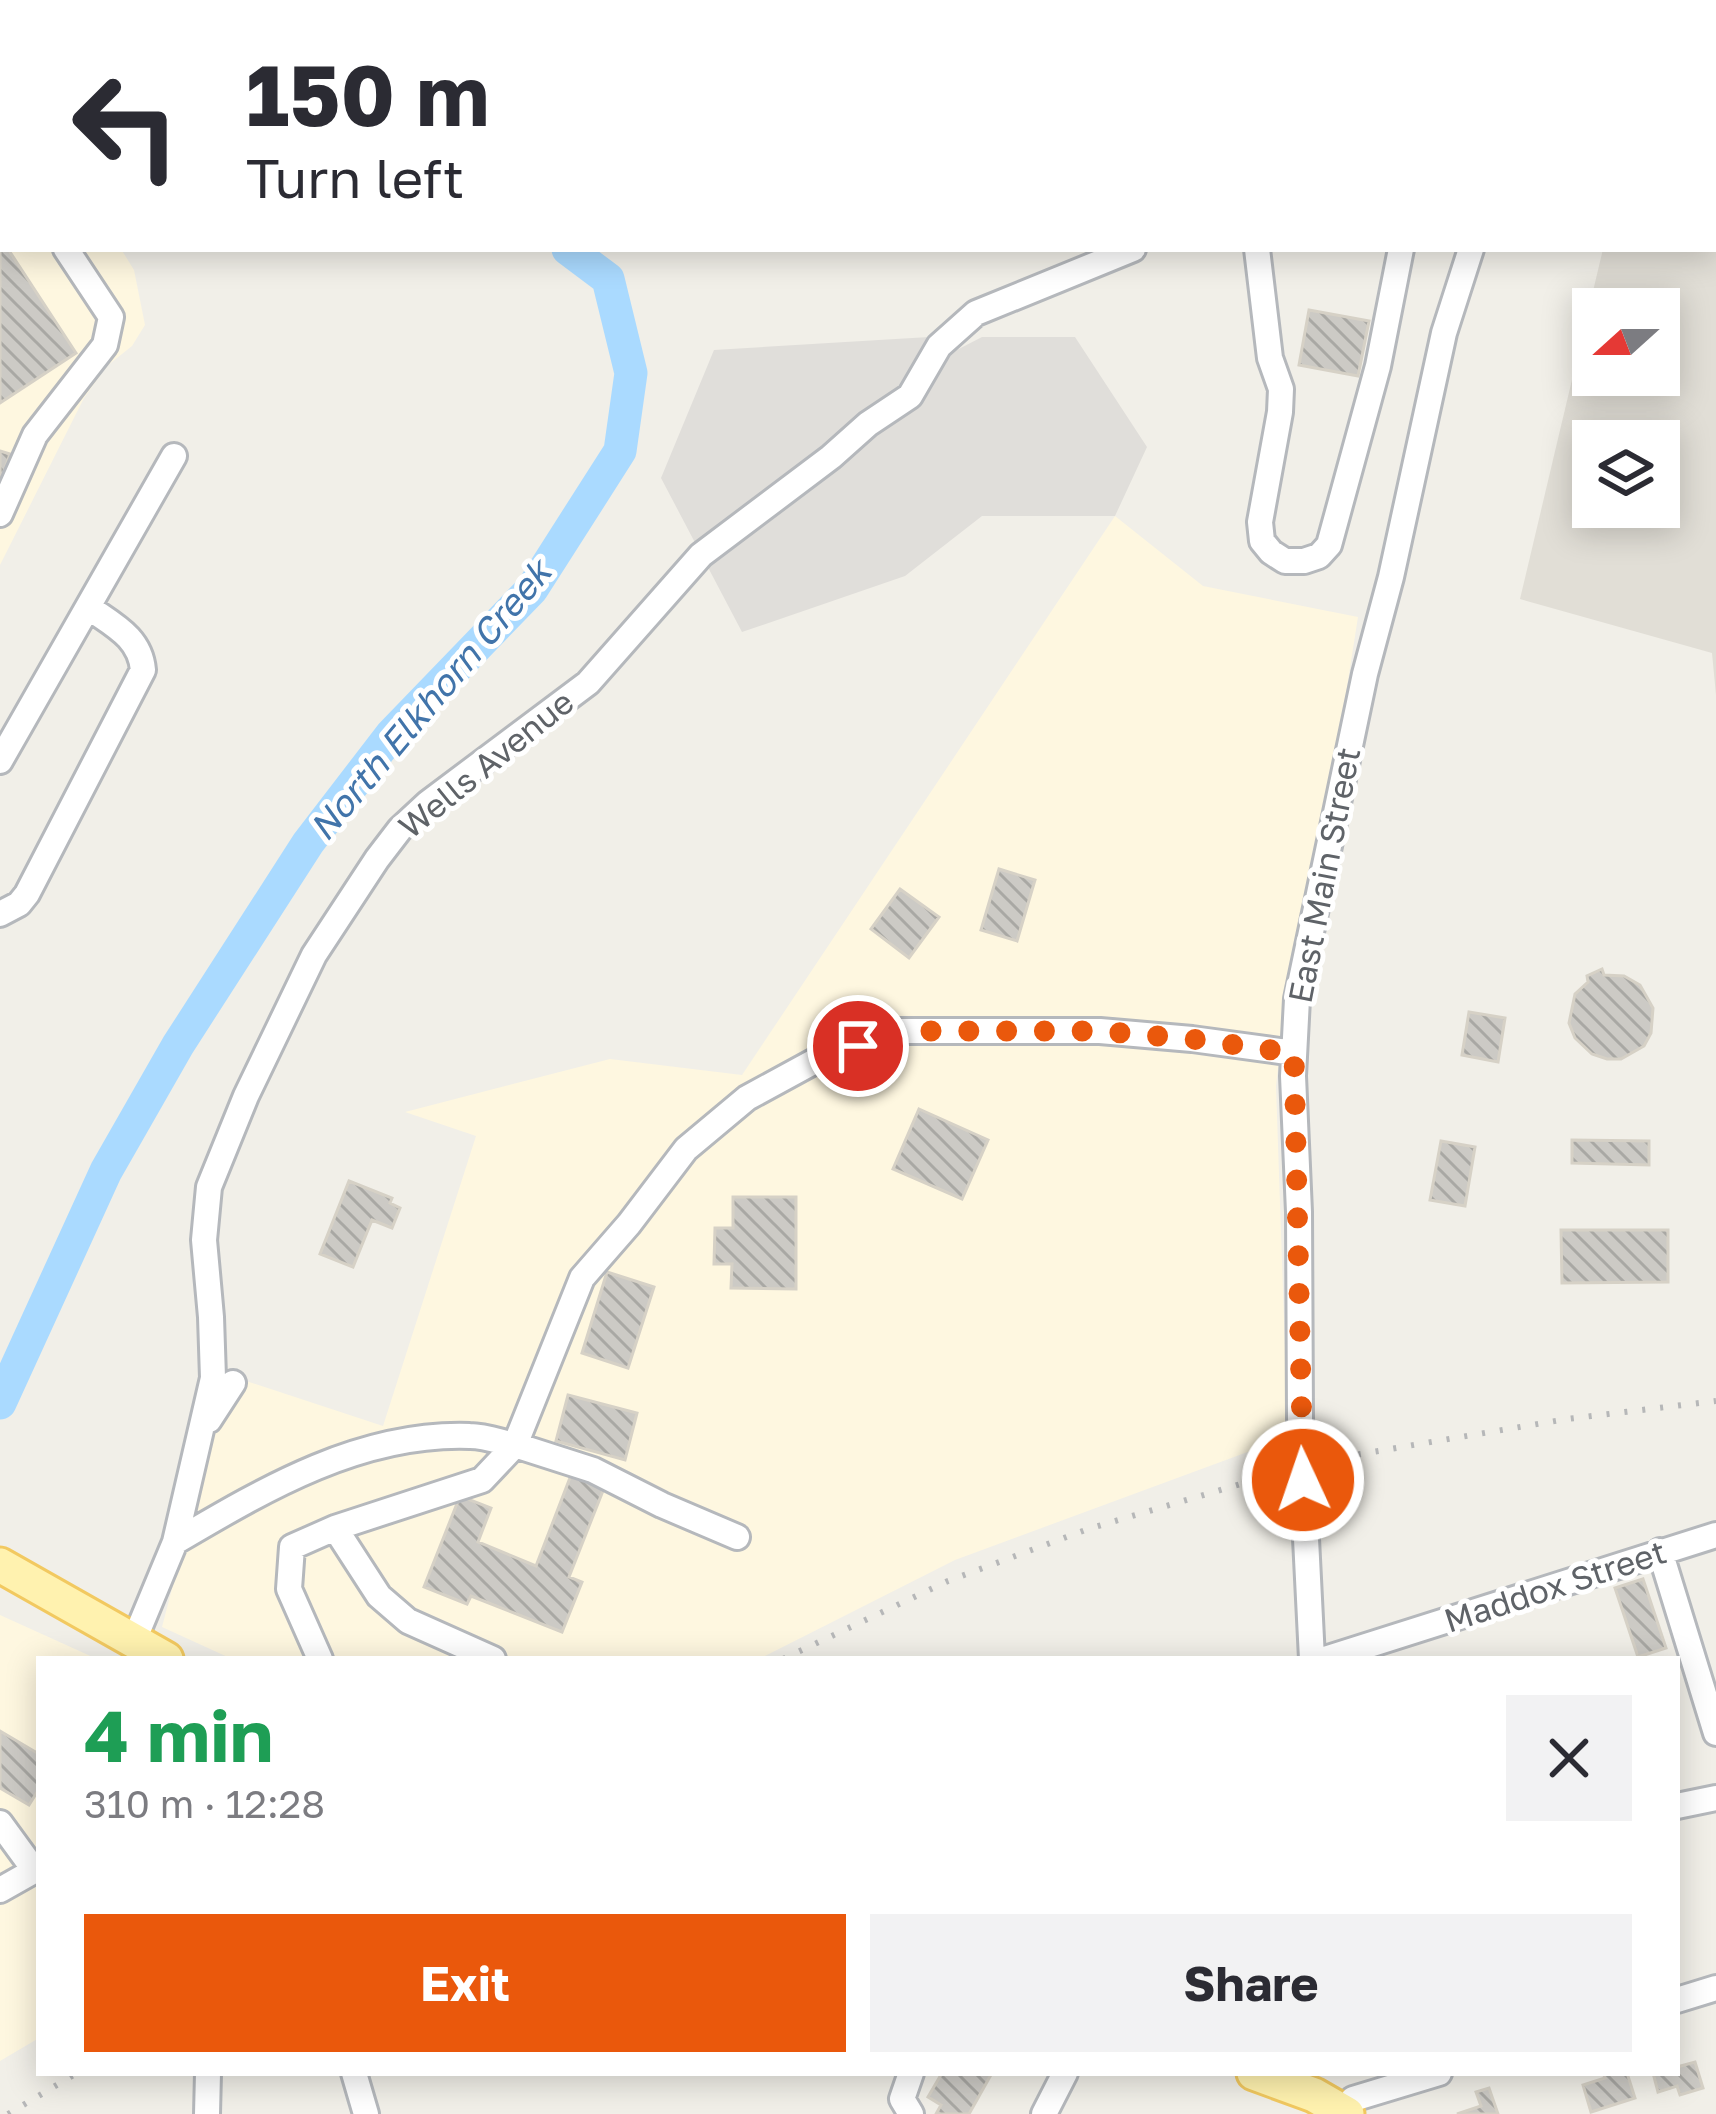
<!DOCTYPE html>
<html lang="en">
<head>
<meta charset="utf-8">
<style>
	body { margin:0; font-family:"Golos Text",sans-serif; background:#f2f2f3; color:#2b2b33; height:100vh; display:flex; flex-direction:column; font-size:45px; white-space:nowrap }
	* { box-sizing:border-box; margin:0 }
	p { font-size:39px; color:#7c7c81 }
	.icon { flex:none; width:66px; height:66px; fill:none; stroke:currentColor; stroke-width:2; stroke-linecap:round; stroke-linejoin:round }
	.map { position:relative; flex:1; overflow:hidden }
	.panel { position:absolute; left:36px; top:1656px; width:1644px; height:420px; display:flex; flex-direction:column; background:#fff; border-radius:0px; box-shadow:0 6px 30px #0003 }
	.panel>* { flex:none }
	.banner { position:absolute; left:0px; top:0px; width:1716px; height:252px; box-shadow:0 6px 30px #0003; background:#fff; color:#2b2b33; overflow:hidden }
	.needle { width:78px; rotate:249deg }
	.fabs { position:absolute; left:1572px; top:288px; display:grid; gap:24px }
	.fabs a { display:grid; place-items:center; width:108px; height:108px; border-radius:0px; background:#fff; box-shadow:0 6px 30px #0003; font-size:60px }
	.pin { position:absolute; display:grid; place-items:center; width:102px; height:102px; color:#fff; margin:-51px; border:6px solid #fff; border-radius:50%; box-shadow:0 3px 12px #0007 }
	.me { position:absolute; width:132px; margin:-66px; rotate:357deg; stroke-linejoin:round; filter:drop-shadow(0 0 9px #0008) }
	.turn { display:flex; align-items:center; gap:42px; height:252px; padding:0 48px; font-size:54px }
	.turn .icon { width:156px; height:156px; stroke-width:2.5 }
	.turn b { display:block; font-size:84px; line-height:102px }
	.round { display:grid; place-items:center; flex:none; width:126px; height:126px; border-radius:0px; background:#f2f2f3 }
	.overview { display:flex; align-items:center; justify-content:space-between; height:204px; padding:0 48px }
	h1 { font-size:72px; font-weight:700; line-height:90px; color:#1e9e55 }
	.action { display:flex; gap:24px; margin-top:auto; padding:24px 48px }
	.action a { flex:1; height:138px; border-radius:0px; background:#ea580c; color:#fff; font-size:48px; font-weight:700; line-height:138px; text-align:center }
	.action a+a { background:#f2f2f3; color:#2b2b33 }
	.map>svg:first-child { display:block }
	.commercial { fill:#fef7e0 }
	.industrial { fill:#e0deda }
	.education { fill:#e1ded6; fill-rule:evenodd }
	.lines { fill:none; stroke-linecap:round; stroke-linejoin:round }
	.river { stroke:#aadaff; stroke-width:33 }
	.building { fill:url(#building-back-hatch); stroke:#d6d1c6; stroke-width:3 }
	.minor-casing { stroke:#b5b8bc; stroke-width:30 }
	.major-casing { stroke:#f2c960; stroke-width:39 }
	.minor { stroke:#fff; stroke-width:24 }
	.major { stroke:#fff2af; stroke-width:33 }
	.rail { stroke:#b6b7b8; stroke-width:6; stroke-dasharray:3 15; stroke-linecap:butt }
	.route { stroke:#ea580c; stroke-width:21; stroke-dasharray:0 37.8 }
	.labels { text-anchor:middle; stroke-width:10; stroke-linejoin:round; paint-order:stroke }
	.street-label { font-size:33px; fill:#5f6368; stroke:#fff }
	.water-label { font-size:36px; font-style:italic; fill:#4174aa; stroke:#fff }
</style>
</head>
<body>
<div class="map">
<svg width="1716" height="2114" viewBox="0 0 1716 2114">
	<defs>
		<pattern id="building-back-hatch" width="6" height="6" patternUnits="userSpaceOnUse" patternTransform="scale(3)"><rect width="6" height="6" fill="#cccac5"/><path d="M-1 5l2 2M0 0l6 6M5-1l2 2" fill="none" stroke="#a9a8a4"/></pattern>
	</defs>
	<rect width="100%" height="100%" fill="#f1efe8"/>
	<path class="commercial" d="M 0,125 L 3,126 L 3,249 L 121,249 L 134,270 L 145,325 L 132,346 L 107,366 L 84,398 L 0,565 Z
		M 1115,516 L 1203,586 L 1358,617 L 1338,744 L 1291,956 L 1276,1086 L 1288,1437 L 955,1560 L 759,1659 L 232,1659 L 162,1627 L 228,1375 L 383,1426 L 476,1136 L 405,1112 L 610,1059 L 742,1075 Z
		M 0,1615 L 97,1659 L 39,1659 L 39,2038 L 0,2061 Z"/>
	<path class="industrial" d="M 929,337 L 949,354 L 982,337 L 1075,337 L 1147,447 L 1115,516 L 982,516 L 905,576 L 742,632 L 661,478 L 714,350 Z"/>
	<path class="education" d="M 1662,0 L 1716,0 L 1716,695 L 1712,653 L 1520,599 L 1603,249 L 1713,249 L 1713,3 L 1661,3 ZM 1593,309 L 1659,309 L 1659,375 L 1593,375 ZM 1593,441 L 1659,441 L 1659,507 L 1593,507 Z"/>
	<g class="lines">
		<path class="river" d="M 11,0 L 12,3
			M 0,1403 L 106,1171 L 178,1045 L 308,843 L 391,735 L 532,589 L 620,451 L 631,373 L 608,279 L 568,249"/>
	</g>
	<path class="building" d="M 0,237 L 3,249 L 8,249 L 76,353 L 0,403 Z
		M 1309,310 L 1369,321 L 1358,376 L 1299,365 Z
		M 0,451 L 10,454 L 0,483 Z
		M 999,869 L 1035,880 L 1017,941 L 981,930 Z
		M 900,889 L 939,917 L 909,958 L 871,929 Z
		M 1602,969 L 1604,975 L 1624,976 L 1640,985 L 1653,1008 L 1651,1033 L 1644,1046 L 1621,1059 L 1607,1059 L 1592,1054 L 1575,1038 L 1569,1023 L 1575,994 L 1588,982 L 1587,976 Z
		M 1469,1012 L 1505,1018 L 1498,1062 L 1462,1055 Z
		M 919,1109 L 988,1140 L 962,1199 L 893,1169 Z
		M 1572,1140 L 1649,1141 L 1649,1165 L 1572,1163 Z
		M 1441,1141 L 1475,1147 L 1465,1206 L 1430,1200 Z
		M 349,1181 L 392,1198 L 390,1203 L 400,1208 L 392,1228 L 372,1220 L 353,1267 L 320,1254 Z
		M 733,1197 L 796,1197 L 796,1289 L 731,1288 L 732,1264 L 714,1264 L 715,1228 L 733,1228 Z
		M 1561,1230 L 1668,1230 L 1668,1282 L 1562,1283 Z
		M 607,1272 L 654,1287 L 628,1368 L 582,1353 Z
		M 568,1395 L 637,1413 L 625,1460 L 556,1441 Z
		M 573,1470 L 606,1483 L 569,1577 L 582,1582 L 562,1632 L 471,1596 L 467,1604 L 424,1587 L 460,1496 L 491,1508 L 478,1542 L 536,1566 Z
		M 1643,1579 L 1666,1648 L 1638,1657 L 1615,1588 Z
		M 0,1731 L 39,1754 L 39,1789 L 29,1805 L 0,1788 Z
		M 1695,2062 L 1703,2088 L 1680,2095 L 1677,2086 L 1658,2092 L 1653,2073 L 1677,2073 L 1677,2067 Z
		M 942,2073 L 992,2073 L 969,2114 L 936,2114 L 941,2105 L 928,2097 Z
		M 1603,2073 L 1627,2073 L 1635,2098 L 1591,2112 L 1583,2085 L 1605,2078 Z
		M 1489,2088 L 1498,2114 L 1457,2114 L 1481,2106 L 1476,2092 Z"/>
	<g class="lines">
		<g class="minor-casing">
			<path id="minor" d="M 1547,3 L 1548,0
				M 0,176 L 3,178
				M 1257,249 L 1270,358 L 1281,389 L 1280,412 L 1260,522 L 1262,541 L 1271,552 L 1285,561 L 1304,561 L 1319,556 L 1329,545 L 1378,366 L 1401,249
				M 0,514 L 35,435 L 105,345 L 111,317 L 66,249
				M 0,761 L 174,456
				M 0,914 L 19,904 L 27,894 L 143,670 C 140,637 113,625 88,607
				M 209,1420 L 233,1383
				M 335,1528 L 379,1596 L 408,1621 L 493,1659
				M 175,1542 C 265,1489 361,1432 470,1436 C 485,1436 501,1442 515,1445 L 582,1278 L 629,1224 L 686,1149 L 747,1098 L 815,1061 L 900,1031 L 1100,1031 L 1192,1039 L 1294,1053
				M 1660,1551 L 1716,1733
				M 133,1643 L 175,1542 L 213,1378 L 211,1317 L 204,1240 L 209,1187 L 246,1096 L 314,955 L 377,859 L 400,829 L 428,803 L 588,683 L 701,555 L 831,457 L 868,424 L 910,396 L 939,346 L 976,313 L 1133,249
				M 320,1659 L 289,1589 L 292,1547 L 335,1528 L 482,1480 L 515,1445 L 593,1470 L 662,1505 L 737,1537
				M 1312,1659 L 1300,1418 L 1299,1212 L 1293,1076 L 1297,999 L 1365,674 L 1391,577 L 1444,333 L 1471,249
				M 1325,1659 L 1716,1535
				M 1677,1806 L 1716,1798
				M 0,1823 L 35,1871
				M 0,1890 L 39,1868
				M 1677,2000 L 1716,1988
				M 354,2073 L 366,2114
				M 1353,2099 L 1439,2073
				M 207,2114 L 208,2073
				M 911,2114 L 902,2099 L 911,2073
				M 1044,2114 L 1065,2073"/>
		</g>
		<g class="major-casing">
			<path id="major" d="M 0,1565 L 166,1659
				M 1254,2073 L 1314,2095 L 1347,2114"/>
		</g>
		<use href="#minor" class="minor"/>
		<use href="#major" class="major"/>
		<path class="rail" d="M 783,1659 L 948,1581 L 1088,1529 L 1319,1461 L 1567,1419 L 1716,1401
			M 8,2114 L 77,2073"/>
	</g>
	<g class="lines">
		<path class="route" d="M 858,1046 L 900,1031 L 1100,1031 L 1192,1039 L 1294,1053 L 1303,1480"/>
	</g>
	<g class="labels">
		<g class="street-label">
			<text transform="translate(486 764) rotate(-39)" y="12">Wells Avenue</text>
			<text transform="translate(1324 875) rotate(-79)" y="12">East Main Street</text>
			<text transform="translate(1555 1586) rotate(-18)" y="12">Maddox Street</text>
		</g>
		<g class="water-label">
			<text transform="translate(430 700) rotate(-50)" y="13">North Elkhorn Creek</text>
		</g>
	</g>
</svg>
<div class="fabs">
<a><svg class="needle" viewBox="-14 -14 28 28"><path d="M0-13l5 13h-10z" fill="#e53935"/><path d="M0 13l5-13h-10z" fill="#7c7c81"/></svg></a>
<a><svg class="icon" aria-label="layers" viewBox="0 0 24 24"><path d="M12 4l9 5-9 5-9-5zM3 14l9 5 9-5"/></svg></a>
</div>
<div class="pin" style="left:858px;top:1046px;background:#d93025"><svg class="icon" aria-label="arrive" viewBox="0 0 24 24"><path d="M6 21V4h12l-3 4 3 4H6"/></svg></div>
<svg class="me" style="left:1303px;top:1480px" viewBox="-20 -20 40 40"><circle r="17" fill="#ea580c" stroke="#fff" stroke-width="3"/><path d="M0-11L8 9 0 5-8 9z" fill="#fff"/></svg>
<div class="banner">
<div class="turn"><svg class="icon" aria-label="left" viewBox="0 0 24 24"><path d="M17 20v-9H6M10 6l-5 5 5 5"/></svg><div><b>150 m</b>Turn left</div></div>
</div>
<section class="panel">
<div class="overview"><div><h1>4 min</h1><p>310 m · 12:28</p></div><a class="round"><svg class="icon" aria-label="close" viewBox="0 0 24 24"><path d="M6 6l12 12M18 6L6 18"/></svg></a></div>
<div class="action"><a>Exit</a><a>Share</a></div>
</section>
</div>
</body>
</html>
